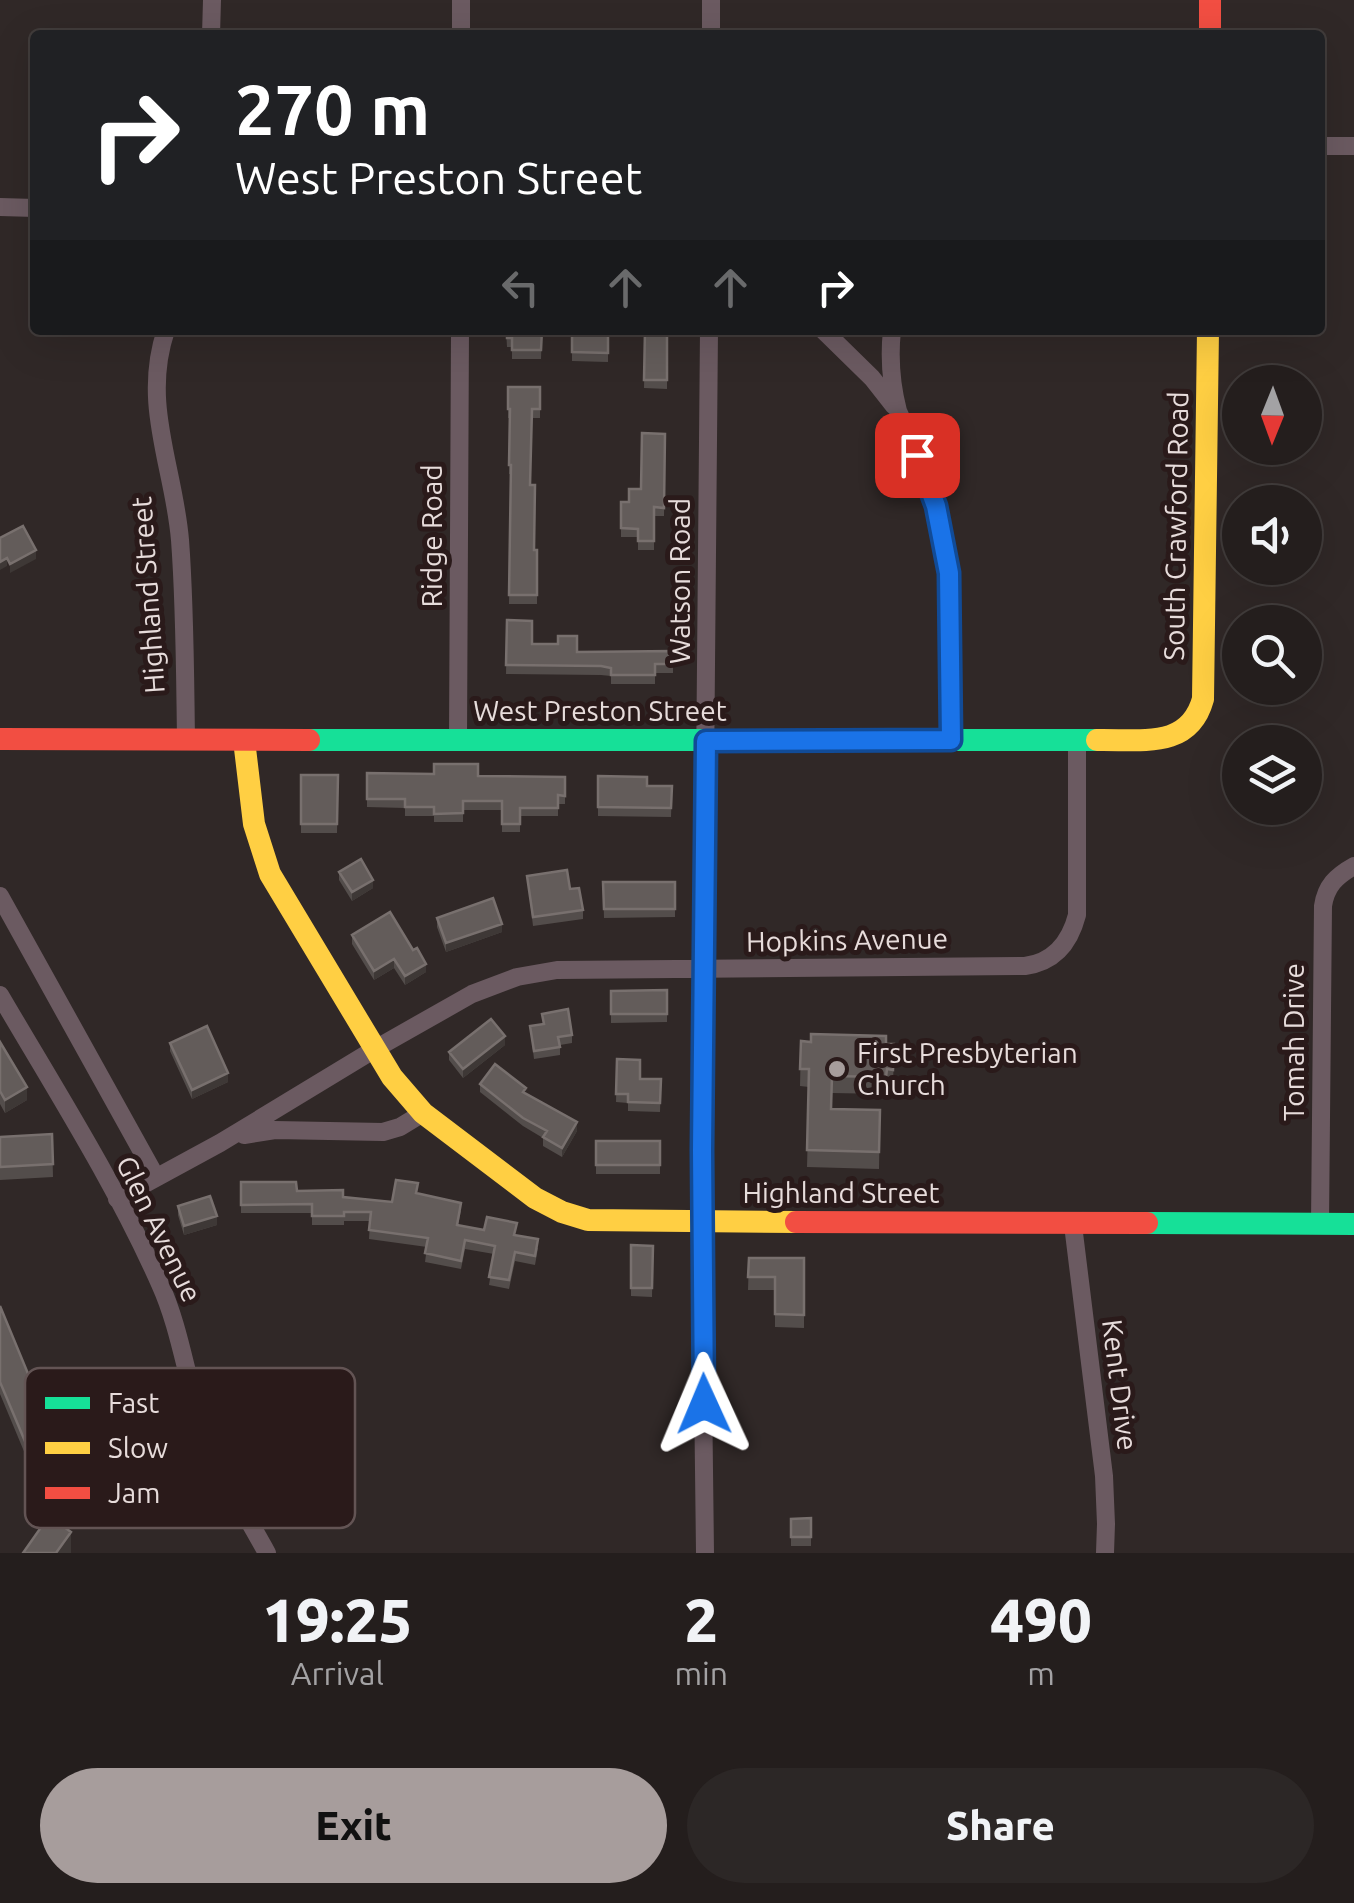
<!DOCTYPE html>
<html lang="en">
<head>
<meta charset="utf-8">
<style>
	body { margin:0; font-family:Ubuntu,sans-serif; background:#2c2726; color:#f1f3f6; height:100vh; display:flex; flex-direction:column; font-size:38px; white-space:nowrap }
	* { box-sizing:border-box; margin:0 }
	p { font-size:32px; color:#a3a2a4 }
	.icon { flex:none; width:55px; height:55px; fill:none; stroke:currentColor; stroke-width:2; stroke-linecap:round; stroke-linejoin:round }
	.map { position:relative; height:1553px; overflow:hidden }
	.drawer { display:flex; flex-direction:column; background:#241e1d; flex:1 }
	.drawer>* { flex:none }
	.hud { position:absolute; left:30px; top:30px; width:1295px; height:305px; border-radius:10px; box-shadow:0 10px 40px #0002,0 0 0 2px #413c3b; background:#202124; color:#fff; overflow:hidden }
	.needle { width:65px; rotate:181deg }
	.buttons { position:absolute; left:1222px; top:365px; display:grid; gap:20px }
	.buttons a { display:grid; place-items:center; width:100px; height:100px; border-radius:50%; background:#241e1d; box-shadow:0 10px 40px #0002,0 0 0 2px #413c3b; font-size:50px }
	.pin { position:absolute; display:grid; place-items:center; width:85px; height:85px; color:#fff; margin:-42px; border-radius:20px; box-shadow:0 5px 15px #0006 }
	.me { position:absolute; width:110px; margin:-55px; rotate:359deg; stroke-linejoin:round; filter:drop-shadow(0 0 8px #0008) }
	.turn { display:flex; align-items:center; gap:35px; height:210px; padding:0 40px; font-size:45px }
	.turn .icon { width:130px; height:130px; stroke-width:2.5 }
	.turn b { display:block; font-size:70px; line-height:85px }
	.lanes { display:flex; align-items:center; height:95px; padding:0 40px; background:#0003; justify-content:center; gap:50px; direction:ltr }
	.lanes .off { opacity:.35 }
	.eta { display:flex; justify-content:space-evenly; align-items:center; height:170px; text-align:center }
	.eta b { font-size:60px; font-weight:800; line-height:70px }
	.button { display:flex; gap:20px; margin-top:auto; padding:20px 40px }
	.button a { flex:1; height:115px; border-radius:60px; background:#a79d9c; color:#111; font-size:40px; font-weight:800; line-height:115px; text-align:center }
	.button a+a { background:#2c2726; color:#f1f3f6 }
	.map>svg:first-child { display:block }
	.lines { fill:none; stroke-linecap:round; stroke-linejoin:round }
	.street { stroke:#6b5a61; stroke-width:18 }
	.fast { stroke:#16e098; stroke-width:22 }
	.slow { stroke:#ffcf43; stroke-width:22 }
	.jam { stroke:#f24e42; stroke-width:22 }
	.wall { fill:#534d4b }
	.shaded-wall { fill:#3e3836 }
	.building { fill:#635c5a; stroke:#78706e; stroke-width:2.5 }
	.route-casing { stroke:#114b97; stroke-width:25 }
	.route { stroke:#1a73e8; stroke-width:18 }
	.poi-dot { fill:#a79d9c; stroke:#2a1a1a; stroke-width:4 }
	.labels { text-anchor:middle; stroke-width:10; stroke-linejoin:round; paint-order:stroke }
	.street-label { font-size:28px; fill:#e7dcdb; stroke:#2a1a1a }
	.poi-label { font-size:28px; fill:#e7dcdb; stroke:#2a1a1a; text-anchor:start }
	.key { fill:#2a1a1a; stroke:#635454; stroke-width:2.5 }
	.key-label { font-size:28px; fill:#e7dcdb }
</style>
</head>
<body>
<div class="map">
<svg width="1354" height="1553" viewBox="0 0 1354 1553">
	<rect width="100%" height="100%" fill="#302827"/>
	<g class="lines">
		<path class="street" d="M 211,35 L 212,0
			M 461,35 L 461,0
			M 711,35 L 711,0
			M 1320,146 L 1354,146
			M 0,207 L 35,208
			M 166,330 C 141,404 174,467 180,540 C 185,606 185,673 186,739
			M 823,330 L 872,378 L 894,406
			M 892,330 C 889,358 891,384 898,411 C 918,455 937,501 946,549 C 957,611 951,677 951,741
			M 458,741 L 460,330
			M 0,896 L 156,1177
			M 0,995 C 55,1089 115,1183 160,1284 C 179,1326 185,1371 199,1416 C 215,1465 242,1508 267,1553
			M 244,1135 L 275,1130 L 383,1132 L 400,1127 L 423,1113
			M 117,1199 L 220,1143 L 375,1049 L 472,994 L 517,977 L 557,970 L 1025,966 C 1055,962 1070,942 1077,915 L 1077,741
			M 1320,1224 L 1323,906 C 1326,886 1336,876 1354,866
			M 1073,1225 L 1104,1476 L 1106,1524 L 1105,1553
			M 705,1553 L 701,1222 L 709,330"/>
		<path class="fast" d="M 309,740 L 1097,740
			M 1147,1223 L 1354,1224"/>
		<path class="slow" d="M 244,740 L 254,824 L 270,874 L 392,1077 L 423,1113 L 535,1198 L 562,1212 L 588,1220 L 796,1222
			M 1097,740 C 1141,739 1189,750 1203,699 L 1208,330"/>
		<path class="jam" d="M 1210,0 L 1210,35
			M 0,739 L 309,740
			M 796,1222 L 1147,1223"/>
	</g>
	<path class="wall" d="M 506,330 L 542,330 L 541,359 L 512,359 L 512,347 L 507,347 Z
		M 572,330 L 608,331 L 608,362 L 572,361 Z
		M 645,330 L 667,331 L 667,389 L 644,388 Z
		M 508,387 L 540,387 L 540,418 L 532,418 L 530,485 L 534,550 L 537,550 L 537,604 L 509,604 L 511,474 L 509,474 L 510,418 L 508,418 Z
		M 665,434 L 664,516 L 654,516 L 654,550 L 638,550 L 638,537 L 621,537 L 621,502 L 629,502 L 641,489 Z
		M 507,620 L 532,644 L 577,652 L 673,651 L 673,673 L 655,673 L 655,684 L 611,684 L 611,676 L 601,675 L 506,674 Z
		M 367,773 L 478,776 L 565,777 L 565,804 L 558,804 L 558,816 L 520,816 L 520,832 L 502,832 L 502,810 L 463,810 L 463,822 L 434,822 L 434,816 L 405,816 L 405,808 L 367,807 Z
		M 301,775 L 338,775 L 337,833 L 301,833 Z
		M 598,776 L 647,786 L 672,786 L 671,817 L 598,816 Z
		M 339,872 L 373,888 L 352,901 L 339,880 Z
		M 527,876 L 570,889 L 583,910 L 583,919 L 533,926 Z
		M 603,882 L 675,882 L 675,917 L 604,918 Z
		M 437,918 L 502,932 L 446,952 L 437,927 Z
		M 352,935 L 426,972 L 405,985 L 394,968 L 374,980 L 352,944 Z
		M 667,990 L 667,1022 L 611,1023 L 611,991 Z
		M 542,1014 L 572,1035 L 572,1043 L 560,1045 L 560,1055 L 534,1059 L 530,1026 L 543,1024 Z
		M 801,1041 L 894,1044 L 893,1087 L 887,1086 L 886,1094 L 832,1093 L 831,1109 L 880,1110 L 879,1169 L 807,1167 L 809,1087 L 800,1086 Z
		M 0,1042 L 27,1100 L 5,1113 L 0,1104 Z
		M 170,1043 L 228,1082 L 192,1099 L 170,1051 Z
		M 505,1045 L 463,1078 L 449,1060 L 449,1052 Z
		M 617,1059 L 640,1079 L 661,1079 L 660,1112 L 628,1111 L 628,1103 L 616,1102 Z
		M 480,1084 L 526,1094 L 577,1131 L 562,1157 L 543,1146 L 543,1138 L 523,1126 L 480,1092 Z
		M 52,1134 L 53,1177 L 0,1180 L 0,1137 Z
		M 596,1141 L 660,1141 L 660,1174 L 596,1174 Z
		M 241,1182 L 297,1191 L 392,1202 L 418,1194 L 461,1211 L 458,1225 L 516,1235 L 538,1248 L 535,1265 L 515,1261 L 509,1289 L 489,1285 L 494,1254 L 465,1249 L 461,1269 L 425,1262 L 427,1247 L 369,1239 L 370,1221 L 344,1221 L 344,1225 L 312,1225 L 312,1213 L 241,1213 Z
		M 178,1206 L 217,1225 L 184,1235 L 178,1215 Z
		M 631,1245 L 653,1246 L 652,1297 L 631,1296 Z
		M 749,1258 L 804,1258 L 804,1328 L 775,1327 L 775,1290 L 748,1290 Z
		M 0,1306 L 72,1493 L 46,1504 L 0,1394 Z
		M 287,1425 L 334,1484 L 312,1494 L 287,1438 Z
		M 811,1518 L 811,1546 L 791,1546 L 791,1519 Z"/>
	<path class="shaded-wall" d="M 36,550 L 36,559 L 10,573 L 10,564 Z
		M 7,558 L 7,566 L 0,570 L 0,562 Z
		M 373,880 L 373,888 L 352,901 L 352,892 Z
		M 502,924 L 502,932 L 446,952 L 446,943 Z
		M 394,959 L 394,968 L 374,980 L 374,971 Z
		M 426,964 L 426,972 L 405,985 L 405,976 Z
		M 505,1036 L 505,1045 L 463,1078 L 463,1069 Z
		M 228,1073 L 228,1082 L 192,1099 L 192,1090 Z
		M 27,1087 L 27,1100 L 5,1113 L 5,1100 Z
		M 577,1122 L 577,1131 L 562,1157 L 562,1148 Z
		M 217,1216 L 217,1225 L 184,1235 L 184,1226 Z
		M 334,1471 L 334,1484 L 312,1494 L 312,1481 Z
		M 72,1480 L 72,1493 L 46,1504 L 46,1491 Z
		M 71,1532 L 71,1553 L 56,1553 Z"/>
	<path class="building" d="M 507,330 L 542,330 L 541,350 L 512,350 L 512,338 L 507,338 Z
		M 572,330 L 608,331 L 608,353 L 572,352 Z
		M 645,330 L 667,331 L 667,380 L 644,380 Z
		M 508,387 L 540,387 L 540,409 L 532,409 L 530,485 L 535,485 L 534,550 L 537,550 L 537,595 L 509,595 L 511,465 L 509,465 L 510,409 L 508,409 Z
		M 642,433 L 665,434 L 664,508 L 654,507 L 654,541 L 638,541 L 638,529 L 621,528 L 621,502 L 629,502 L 629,489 L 641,489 Z
		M 23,526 L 36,550 L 10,564 L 7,558 L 0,562 L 0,538 Z
		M 507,620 L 532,621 L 532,644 L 558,644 L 558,636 L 577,636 L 577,652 L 673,651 L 673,664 L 655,664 L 655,675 L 611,675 L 611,668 L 601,666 L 506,665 Z
		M 434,764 L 478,764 L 478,776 L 565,777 L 565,796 L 558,795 L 558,808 L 520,808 L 520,824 L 502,824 L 502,801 L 463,801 L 463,813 L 434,814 L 434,807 L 405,807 L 405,799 L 367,799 L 367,773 L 434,774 Z
		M 301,775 L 338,775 L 337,824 L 301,824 Z
		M 598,776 L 647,777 L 647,786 L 672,786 L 671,808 L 598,807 Z
		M 361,859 L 373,880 L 352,892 L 339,872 Z
		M 567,870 L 570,889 L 579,888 L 583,910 L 533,917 L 527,876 Z
		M 603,882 L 675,882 L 675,909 L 604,909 Z
		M 493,898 L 502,924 L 446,943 L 437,918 Z
		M 390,912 L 413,950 L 417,948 L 426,964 L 405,976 L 394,959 L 374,971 L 352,935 Z
		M 667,990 L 667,1014 L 611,1014 L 611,991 Z
		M 568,1009 L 572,1035 L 558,1037 L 560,1047 L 534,1051 L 530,1026 L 544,1024 L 542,1014 Z
		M 491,1019 L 505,1036 L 463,1069 L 449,1052 Z
		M 207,1026 L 228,1073 L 192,1090 L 170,1043 Z
		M 811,1034 L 886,1036 L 886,1044 L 894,1044 L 893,1070 L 887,1069 L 886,1077 L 832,1076 L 831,1109 L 880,1110 L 879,1152 L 807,1150 L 809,1069 L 800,1069 L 801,1041 L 811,1042 Z
		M 0,1042 L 27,1087 L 5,1100 L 0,1091 Z
		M 617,1059 L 640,1060 L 640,1079 L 661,1079 L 660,1103 L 628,1102 L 628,1094 L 616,1094 Z
		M 495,1064 L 526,1088 L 523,1092 L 577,1122 L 562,1148 L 543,1137 L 547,1131 L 523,1118 L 480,1084 Z
		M 52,1134 L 53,1164 L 0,1167 L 0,1137 Z
		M 596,1141 L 660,1141 L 660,1165 L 596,1165 Z
		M 396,1180 L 418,1183 L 416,1193 L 461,1203 L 457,1225 L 484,1230 L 487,1217 L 517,1223 L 514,1235 L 538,1239 L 535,1256 L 515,1252 L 509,1280 L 489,1277 L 495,1246 L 465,1240 L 461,1261 L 425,1253 L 428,1238 L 369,1230 L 371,1212 L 344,1212 L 344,1216 L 312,1216 L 312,1204 L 241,1205 L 241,1182 L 296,1182 L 297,1191 L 343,1190 L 343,1197 L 392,1202 Z
		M 210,1196 L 217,1216 L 184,1226 L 178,1206 Z
		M 631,1245 L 653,1246 L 652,1288 L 631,1288 Z
		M 749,1258 L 804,1258 L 804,1315 L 775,1314 L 775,1277 L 748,1277 Z
		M 0,1306 L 72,1480 L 46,1491 L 0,1382 Z
		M 49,1516 L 71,1532 L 56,1553 L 23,1553 Z
		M 811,1518 L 811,1537 L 791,1537 L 791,1519 Z"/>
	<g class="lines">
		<g class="route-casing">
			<path id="route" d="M 704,1404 L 702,1150 L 706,741 L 951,740 L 949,573 L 936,506 L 917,455"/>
		</g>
		<use href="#route" class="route"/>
	</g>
	<circle class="poi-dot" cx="837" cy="1069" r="10"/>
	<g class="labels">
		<g class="street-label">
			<text transform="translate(1176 526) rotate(-89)" y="10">South Crawford Road</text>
			<text transform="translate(432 536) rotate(-90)" y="10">Ridge Road</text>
			<text transform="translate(680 581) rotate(-90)" y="10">Watson Road</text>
			<text transform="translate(148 595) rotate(-94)" y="10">Highland Street</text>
			<text x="600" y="721">West Preston Street</text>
			<text transform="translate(847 940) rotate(-1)" y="10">Hopkins Avenue</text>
			<text transform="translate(1294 1042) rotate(-90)" y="10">Tomah Drive</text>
			<text x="841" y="1203">Highland Street</text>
			<text transform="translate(159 1229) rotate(64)" y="10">Glen Avenue</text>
			<text transform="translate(1120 1385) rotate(83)" y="10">Kent Drive</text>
		</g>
		<g class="poi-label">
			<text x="857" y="1063">First Presbyterian<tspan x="857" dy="32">Church</tspan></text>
		</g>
	</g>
	<rect x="25" y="1368" width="330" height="160" rx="15" class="key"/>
	<rect x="45" y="1397" width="45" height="12" fill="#16e098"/>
	<rect x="45" y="1442" width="45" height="12" fill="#ffcf43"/>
	<rect x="45" y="1487" width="45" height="12" fill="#f24e42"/>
	<g class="key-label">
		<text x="108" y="1413">Fast</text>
		<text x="108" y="1458">Slow</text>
		<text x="108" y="1503">Jam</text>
	</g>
</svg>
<div class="buttons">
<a><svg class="needle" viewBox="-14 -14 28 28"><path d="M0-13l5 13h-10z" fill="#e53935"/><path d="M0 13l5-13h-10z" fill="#a3a2a4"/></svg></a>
<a><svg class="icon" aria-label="sound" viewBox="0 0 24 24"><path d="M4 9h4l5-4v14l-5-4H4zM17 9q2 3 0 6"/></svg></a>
<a><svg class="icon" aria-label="search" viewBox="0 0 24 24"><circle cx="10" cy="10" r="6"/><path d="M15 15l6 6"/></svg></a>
<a><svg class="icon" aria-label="layers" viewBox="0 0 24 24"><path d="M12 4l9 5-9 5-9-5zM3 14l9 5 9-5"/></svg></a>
</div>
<div class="pin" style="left:917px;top:455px;background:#d93025"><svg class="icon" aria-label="arrive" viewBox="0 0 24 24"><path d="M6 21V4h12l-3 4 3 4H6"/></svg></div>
<svg class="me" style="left:704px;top:1404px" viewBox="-20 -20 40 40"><path d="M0-17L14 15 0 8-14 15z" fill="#1a73e8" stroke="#fff" stroke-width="4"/></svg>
<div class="hud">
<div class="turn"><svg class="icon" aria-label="right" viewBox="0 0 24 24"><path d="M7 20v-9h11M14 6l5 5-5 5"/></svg><div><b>270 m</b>West Preston Street</div></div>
<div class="lanes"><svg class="icon off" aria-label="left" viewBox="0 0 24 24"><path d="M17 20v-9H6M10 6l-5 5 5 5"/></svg><svg class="icon off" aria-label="ahead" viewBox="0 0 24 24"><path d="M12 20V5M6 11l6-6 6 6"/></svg><svg class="icon off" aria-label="ahead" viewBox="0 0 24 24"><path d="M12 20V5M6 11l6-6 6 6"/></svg><svg class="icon" aria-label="right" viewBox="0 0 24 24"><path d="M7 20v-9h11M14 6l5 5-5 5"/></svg></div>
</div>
</div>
<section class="drawer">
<div class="eta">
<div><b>19:25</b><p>Arrival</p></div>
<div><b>2</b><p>min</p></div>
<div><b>490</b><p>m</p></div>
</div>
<div class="button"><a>Exit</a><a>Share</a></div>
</section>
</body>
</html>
